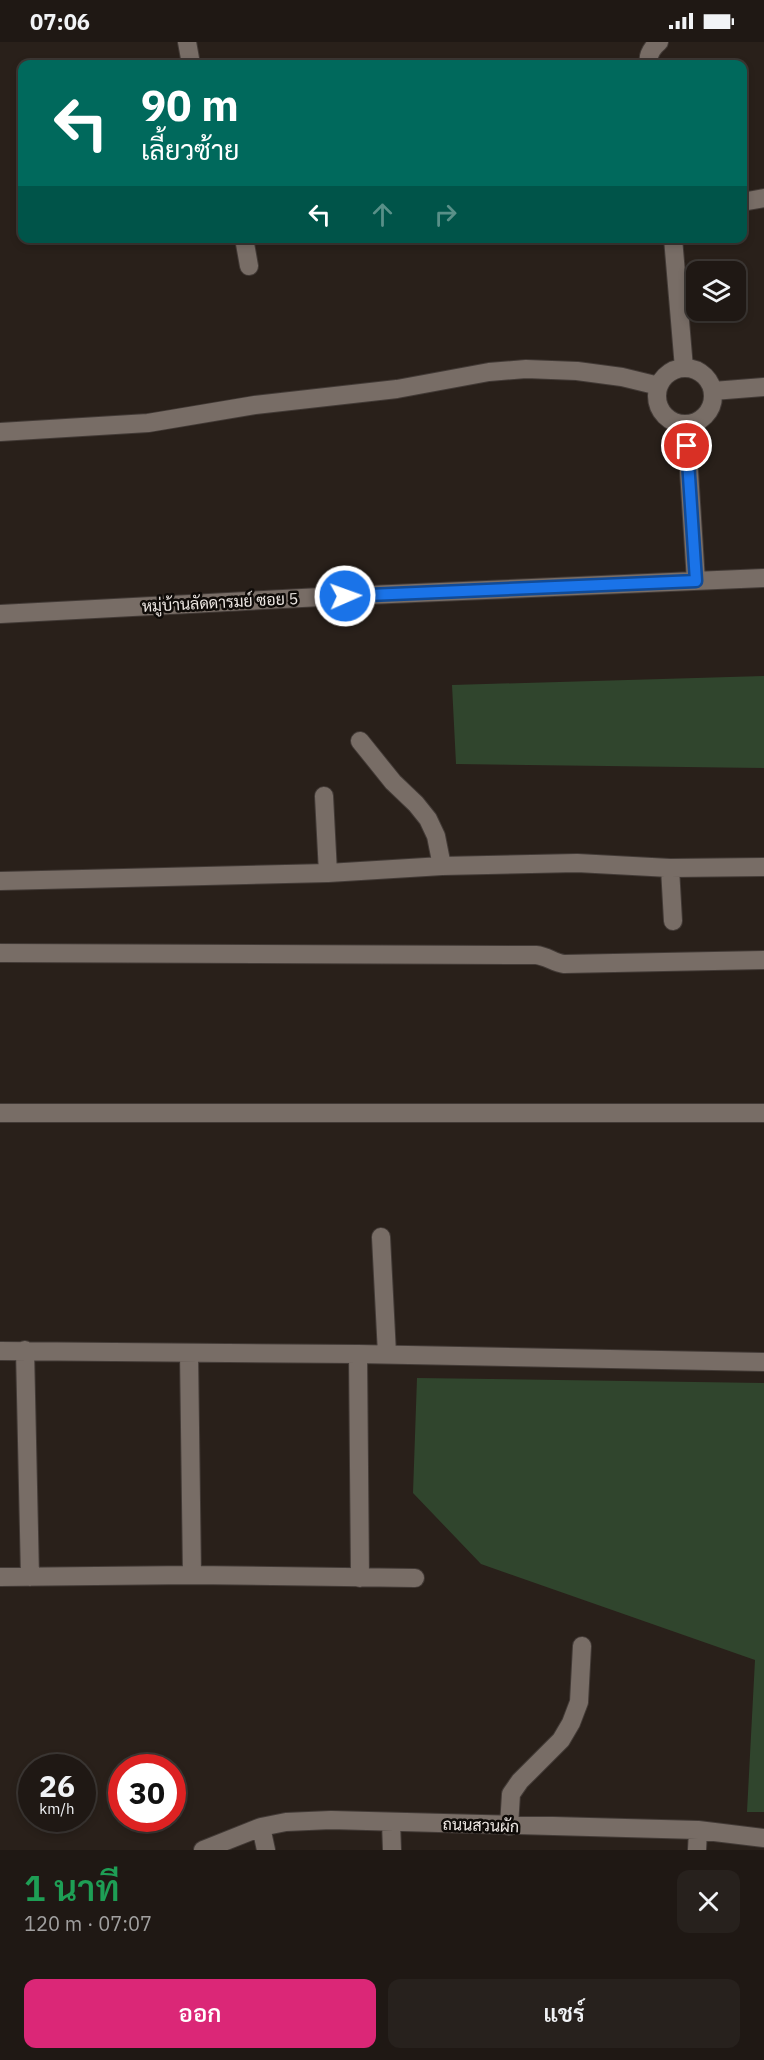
<!DOCTYPE html>
<html lang="th">
<head>
<meta charset="utf-8">
<style>
	body { margin:0; font-family:"IBM Plex Sans",Sarabun,sans-serif; background:#27211d; color:#f1f3f6; height:100vh; display:flex; flex-direction:column; font-size:22px; white-space:nowrap }
	* { box-sizing:border-box; margin:0 }
	p { font-size:20px; color:#a1a0a0 }
	.icon { flex:none; width:33px; height:33px; fill:none; stroke:currentColor; stroke-width:2; stroke-linecap:round; stroke-linejoin:round }
	.map { position:relative; height:1808px; overflow:hidden }
	.details { display:flex; flex-direction:column; background:#1f1814; flex:1 }
	.details>* { flex:none }
	.hud { position:absolute; left:18px; top:18px; width:729px; height:183px; border-radius:12px; box-shadow:0 3px 9px #0003,0 0 0 2px #3c3734; background:#00695c; color:#fff; overflow:hidden }
	.tools { position:absolute; left:686px; top:219px; display:grid; gap:12px }
	.tools a { display:grid; place-items:center; width:60px; height:60px; border-radius:12px; background:#1f1814; box-shadow:0 3px 9px #0003,0 0 0 2px #3c3734; font-size:30px }
	.speed { position:absolute; left:18px; top:1712px; display:flex; gap:12px; font-size:30px; font-weight:700; text-align:center }
	.speed>* { display:grid; place-content:center; width:78px; height:78px; border-radius:50%; background:#1f1814; box-shadow:0 3px 9px #0003,0 0 0 2px #3c3734; line-height:1 }
	.speed small { font-size:15px; font-weight:400 }
	.speed .limit { border:9px solid #d22; background:#fff; color:#111 }
	.pin { position:absolute; display:grid; place-items:center; width:51px; height:51px; color:#fff; margin:-26px; border:3px solid #fff; border-radius:50%; box-shadow:0 2px 6px #0007 }
	.me { position:absolute; width:66px; margin:-33px; rotate:88deg; stroke-linejoin:round; filter:drop-shadow(0 0 4px #0008) }
	.turn { display:flex; align-items:center; gap:21px; height:126px; padding:0 24px; font-size:27px }
	.turn .icon { width:78px; height:78px; stroke-width:2.5 }
	.turn b { display:block; font-size:42px; line-height:51px }
	.lanes { display:flex; align-items:center; height:57px; padding:0 24px; background:#0003; justify-content:center; gap:30px; direction:ltr }
	.lanes .off { opacity:.35 }
	.round { display:grid; place-items:center; flex:none; width:63px; height:63px; border-radius:12px; background:#27211d }
	.summary { display:flex; align-items:center; justify-content:space-between; height:102px; padding:0 24px }
	h1 { font-size:36px; font-weight:600; line-height:45px; color:#1e9e55 }
	.primary-button { display:flex; gap:12px; margin-top:auto; padding:12px 24px }
	.primary-button a { flex:1; height:69px; border-radius:12px; background:#db2777; color:#fff; font-size:24px; font-weight:600; line-height:69px; text-align:center }
	.primary-button a+a { background:#27211d; color:#f1f3f6 }
	.status { display:flex; justify-content:space-between; align-items:center; height:42px; padding:0 30px; background:#1f1814; direction:ltr }
	.status svg { height:16px; fill:currentColor }
	.map>svg:first-child { display:block }
	.green { fill:#30452d }
	.lines { fill:none; stroke-linecap:round; stroke-linejoin:round }
	.minor-casing { stroke:#423a36; stroke-width:20 }
	.minor { stroke:#786d66; stroke-width:18 }
	.route-casing { stroke:#114b97; stroke-width:15 }
	.route { stroke:#1a73e8; stroke-width:10 }
	.labels { text-anchor:middle; stroke-width:5; stroke-linejoin:round; paint-order:stroke }
	.street-label { font-size:16px; fill:#eee8e4; stroke:#0f0b08 }
</style>
</head>
<body>
<div class="status"><b>07:06</b><svg viewBox="0 0 49 12"><path d="M0 12V9h3v3zM5 12V6h3v6zM10 12V3h3v9zM15 12V0h3v12zM26 1h20v11H26zM47 4h2v5h-2z"/></svg></div>
<div class="map">
<svg width="764" height="1808" viewBox="0 0 764 1808">
	<rect width="100%" height="100%" fill="#29201a"/>
	<path class="green" d="M 764,634 L 764,726 L 456,722 L 452,643 Z
		M 417,1336 L 764,1341 L 764,1770 L 747,1770 L 755,1618 L 481,1522 L 413,1451 Z"/>
	<g class="lines">
		<g class="minor-casing">
			<path id="minor" d="M 187,0 L 191,22
				M 649,22 C 647,13 652,6 659,0
				M 742,160 L 764,156
				M 244,196 L 249,224
				M 673,196 L 684,326
				M657 354a28 28 0 1 1 56 0a28 28 0 1 1-56 0Z
				M 713,349 L 764,345
				M 686,382 L 696,539
				M 0,390 L 148,381 L 255,363 L 397,347 L 489,330 L 526,327 L 577,329 L 622,335 L 659,344
				M 0,572 L 321,555 L 764,536
				M 360,699 L 393,740 L 416,762 L 428,777 L 436,794 L 442,824
				M 324,754 L 328,831
				M 670,826 L 673,879
				M 0,839 L 328,831 L 442,824 L 577,821 L 670,826 L 764,825
				M 0,911 L 536,913 C 547,914 554,921 564,922 L 764,918
				M 0,1071 L 764,1071
				M 381,1195 L 387,1312
				M 25,1308 L 30,1535
				M 0,1309 L 358,1312 L 360,1536
				M 189,1311 L 192,1533
				M 358,1312 L 764,1320
				M 0,1535 L 192,1533 L 415,1536
				M 391,1780 L 392,1808
				M 509,1784 L 511,1752 L 520,1739 L 561,1698 L 571,1681 L 579,1660 L 582,1604
				M 261,1785 L 266,1808
				M 203,1808 L 261,1785 L 286,1780 L 331,1778 L 698,1788 L 764,1796
				M 697,1808 L 698,1788"/>
		</g>
		<use href="#minor" class="minor"/>
	</g>
	<g class="lines">
		<g class="route-casing">
			<path id="route" d="M 345,554 L 696,539 L 687,404"/>
		</g>
		<use href="#route" class="route"/>
	</g>
	<g class="labels">
		<g class="street-label">
			<text transform="translate(220 560) rotate(-3)" y="6">หมู่บ้านลัดดารมย์ ซอย 5</text>
			<text transform="translate(481 1783) rotate(2)" y="6">ถนนสวนผัก</text>
		</g>
	</g>
</svg>
<div class="tools">
<a><svg class="icon" aria-label="layers" viewBox="0 0 24 24"><path d="M12 4l9 5-9 5-9-5zM3 14l9 5 9-5"/></svg></a>
</div>
<div class="speed"><div>26<small>km/h</small></div><div class="limit">30</div></div>
<div class="pin" style="left:687px;top:404px;background:#d93025"><svg class="icon" aria-label="arrive" viewBox="0 0 24 24"><path d="M6 21V4h12l-3 4 3 4H6"/></svg></div>
<svg class="me" style="left:345px;top:554px" viewBox="-20 -20 40 40"><circle r="17" fill="#1a73e8" stroke="#fff" stroke-width="3"/><path d="M0-11L8 9 0 5-8 9z" fill="#fff"/></svg>
<div class="hud">
<div class="turn"><svg class="icon" aria-label="left" viewBox="0 0 24 24"><path d="M17 20v-9H6M10 6l-5 5 5 5"/></svg><div><b>90 m</b>เลี้ยวซ้าย</div></div>
<div class="lanes"><svg class="icon" aria-label="left" viewBox="0 0 24 24"><path d="M17 20v-9H6M10 6l-5 5 5 5"/></svg><svg class="icon off" aria-label="ahead" viewBox="0 0 24 24"><path d="M12 20V5M6 11l6-6 6 6"/></svg><svg class="icon off" aria-label="right" viewBox="0 0 24 24"><path d="M7 20v-9h11M14 6l5 5-5 5"/></svg></div>
</div>
</div>
<section class="details">
<div class="summary"><div><h1>1 นาที</h1><p>120 m · 07:07</p></div><a class="round"><svg class="icon" aria-label="close" viewBox="0 0 24 24"><path d="M6 6l12 12M18 6L6 18"/></svg></a></div>
<div class="primary-button"><a>ออก</a><a>แชร์</a></div>
</section>
</body>
</html>
